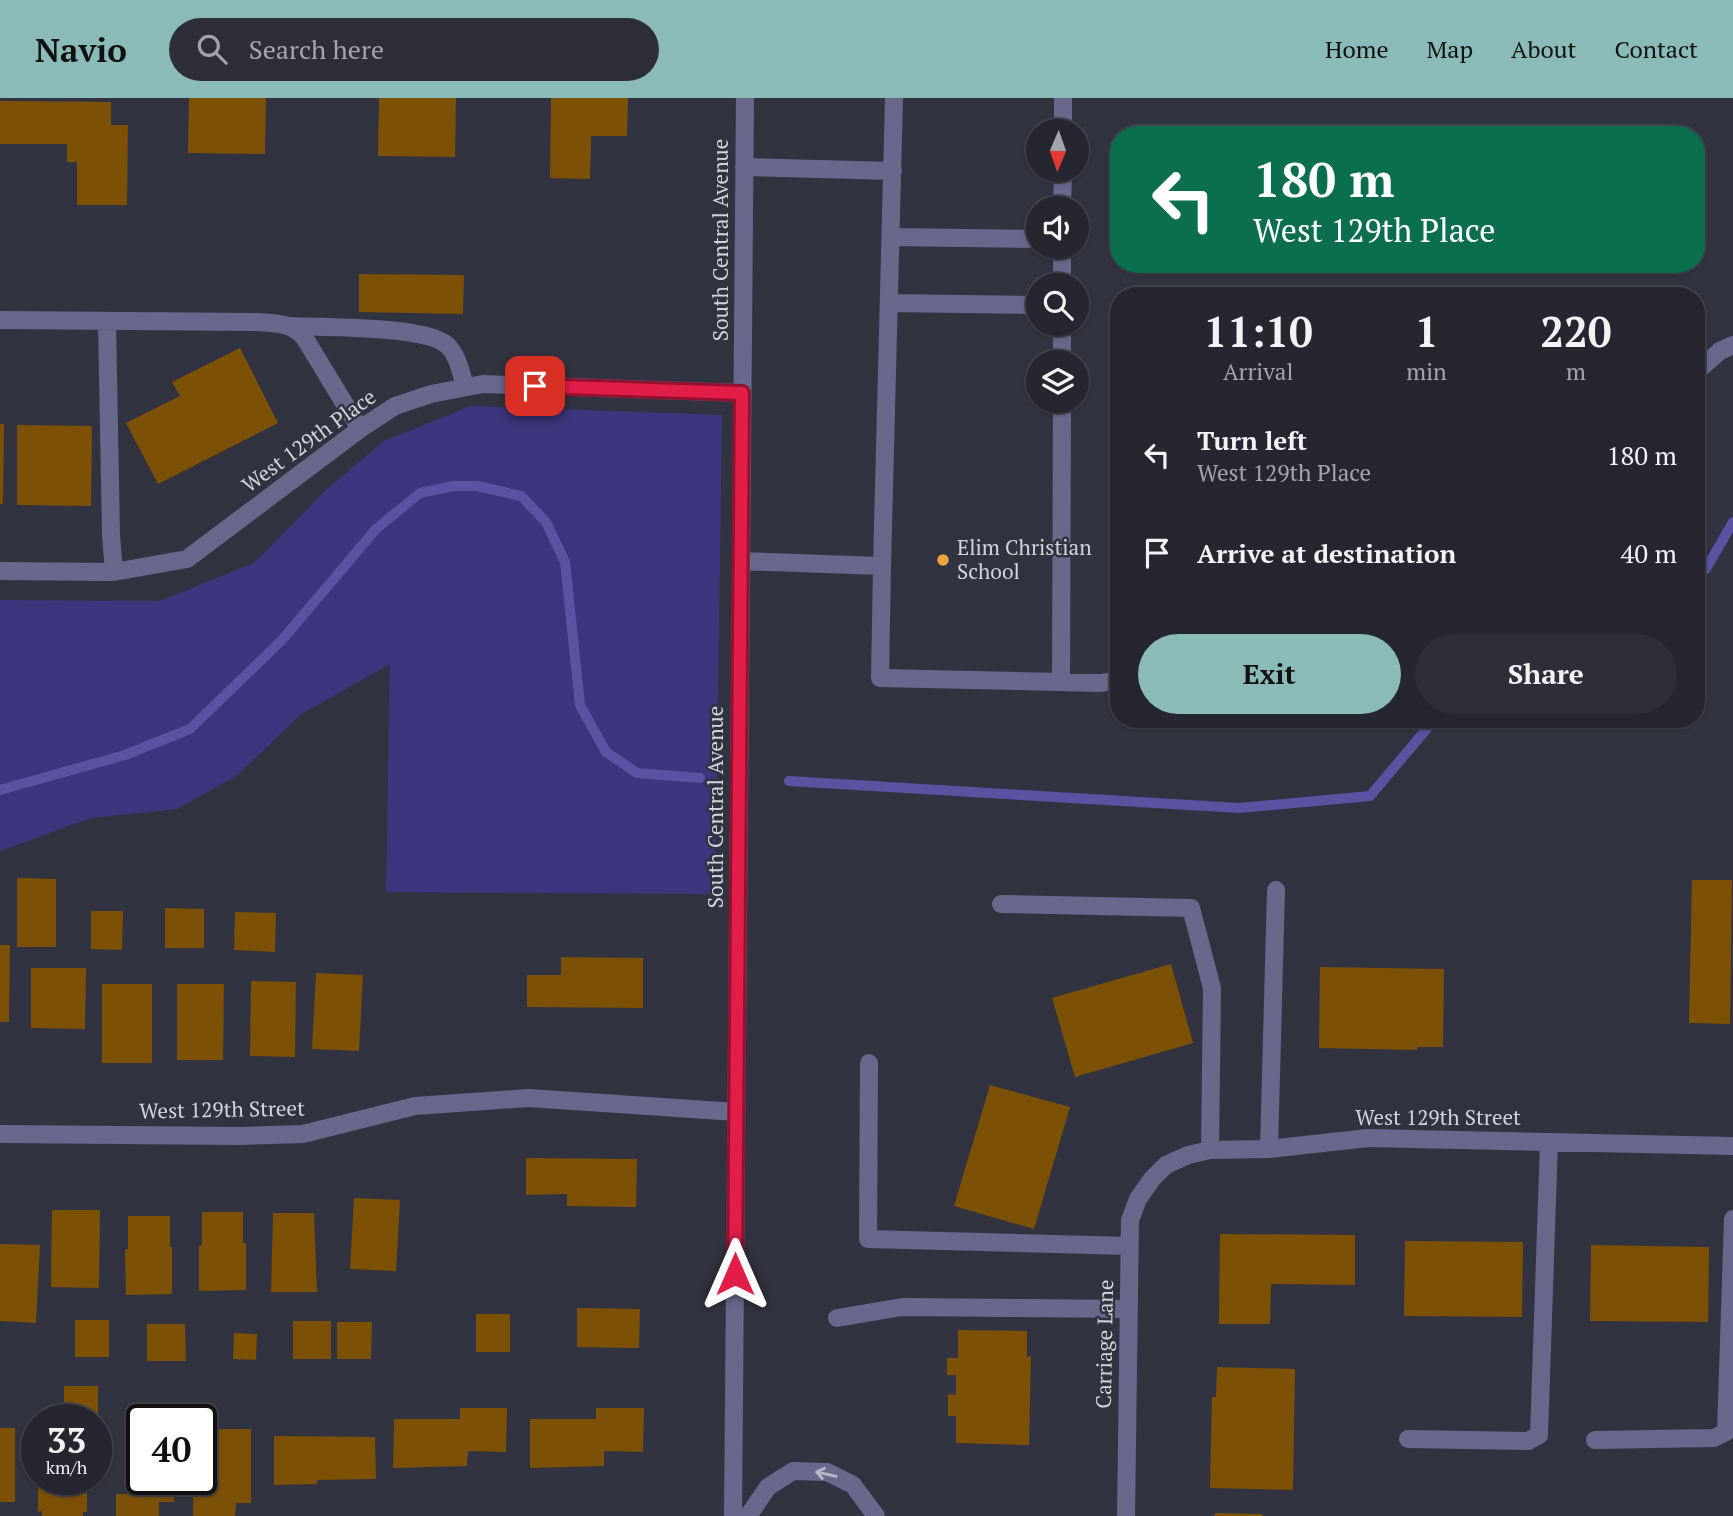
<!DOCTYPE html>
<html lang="en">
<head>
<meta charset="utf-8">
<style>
	body { margin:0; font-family:"PT Serif",serif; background:#2e2e38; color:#f1f3f6; height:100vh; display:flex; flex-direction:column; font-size:26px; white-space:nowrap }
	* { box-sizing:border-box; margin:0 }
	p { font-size:23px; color:#a4a5ab }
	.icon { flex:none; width:38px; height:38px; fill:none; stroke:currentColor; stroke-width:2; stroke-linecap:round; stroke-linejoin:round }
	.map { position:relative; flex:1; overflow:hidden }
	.drawer { position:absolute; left:1110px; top:189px; width:595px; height:441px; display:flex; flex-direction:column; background:#262630; border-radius:28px; box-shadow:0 2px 5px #0004,0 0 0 2px #42434c }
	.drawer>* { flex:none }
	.hud { position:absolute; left:1110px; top:28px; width:595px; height:147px; border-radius:28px; box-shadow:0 2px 5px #0004,0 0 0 2px #42434c; background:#0b6e4f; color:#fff; overflow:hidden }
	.needle { width:46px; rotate:182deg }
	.fabs { position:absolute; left:1026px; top:21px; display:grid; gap:14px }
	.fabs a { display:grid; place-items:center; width:63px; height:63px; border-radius:50%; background:#262630; box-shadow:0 2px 5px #0004,0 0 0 2px #42434c; font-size:35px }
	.speed { position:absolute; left:21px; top:1306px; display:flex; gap:14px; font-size:35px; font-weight:700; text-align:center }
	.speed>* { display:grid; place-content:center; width:91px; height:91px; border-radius:50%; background:#262630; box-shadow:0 2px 5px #0004,0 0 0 2px #42434c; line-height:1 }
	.speed small { font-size:18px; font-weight:400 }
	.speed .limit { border:4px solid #111; border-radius:10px; background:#fff; color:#111 }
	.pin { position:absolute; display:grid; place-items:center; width:60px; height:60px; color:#fff; margin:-30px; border-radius:14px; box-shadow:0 4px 10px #0006 }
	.me { position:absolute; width:77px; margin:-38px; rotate:0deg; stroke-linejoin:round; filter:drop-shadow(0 0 5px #0008) }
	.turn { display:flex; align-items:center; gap:24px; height:147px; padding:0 28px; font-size:32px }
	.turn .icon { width:91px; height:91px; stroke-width:2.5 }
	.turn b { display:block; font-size:49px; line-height:60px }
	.eta { display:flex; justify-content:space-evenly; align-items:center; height:119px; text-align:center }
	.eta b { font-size:42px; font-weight:700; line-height:49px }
	.action { display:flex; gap:14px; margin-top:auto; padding:14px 28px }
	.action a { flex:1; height:80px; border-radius:42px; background:#8bbbb9; color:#111; font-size:28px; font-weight:700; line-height:80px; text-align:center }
	.action a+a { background:#2e2e38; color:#f1f3f6 }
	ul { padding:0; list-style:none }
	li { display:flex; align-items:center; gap:21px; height:98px; padding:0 28px }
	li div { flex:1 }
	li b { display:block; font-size:26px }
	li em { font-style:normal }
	header { display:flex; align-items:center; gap:42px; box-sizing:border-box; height:98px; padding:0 35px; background:#8bbbb9; color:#111 }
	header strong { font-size:33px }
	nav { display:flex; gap:38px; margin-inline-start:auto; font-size:24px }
	.search { width:490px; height:63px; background:#2e2e38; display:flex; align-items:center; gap:18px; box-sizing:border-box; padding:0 24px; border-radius:38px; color:#a4a5ab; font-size:26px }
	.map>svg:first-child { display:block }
	.green { fill:#3d367e }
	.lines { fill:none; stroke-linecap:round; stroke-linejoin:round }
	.stream { stroke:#5953a2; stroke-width:10 }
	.building { fill:#7d5105 }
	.minor { stroke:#68688c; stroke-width:18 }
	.oneway { stroke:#b8b8c7 }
	.route-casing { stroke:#92132f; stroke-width:18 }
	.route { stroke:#e11d48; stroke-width:12 }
	.poi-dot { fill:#efa73d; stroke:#323340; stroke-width:2.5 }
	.labels { text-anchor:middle; stroke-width:5; stroke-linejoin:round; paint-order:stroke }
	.street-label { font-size:21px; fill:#d2d3db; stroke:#323340 }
	.poi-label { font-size:21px; fill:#d2d3db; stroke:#323340; text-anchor:start }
</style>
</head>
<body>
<header>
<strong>Navio</strong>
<div class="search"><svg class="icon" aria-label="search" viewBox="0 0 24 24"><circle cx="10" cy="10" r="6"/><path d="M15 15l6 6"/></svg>Search here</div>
<nav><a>Home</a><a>Map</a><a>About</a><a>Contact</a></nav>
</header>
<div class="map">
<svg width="1733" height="1418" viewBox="0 0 1733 1418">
	<rect width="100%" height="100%" fill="#323340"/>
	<path class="green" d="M 471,308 L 722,317 L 715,796 L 386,794 L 390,566 L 300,617 L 238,677 L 177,711 L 91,720 L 0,753 L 0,502 L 160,503 L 254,465 L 327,391 L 384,343 Z"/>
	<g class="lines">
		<path class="stream" d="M 1696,477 L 1706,471 L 1733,424
			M 789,683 L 1239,710 L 1370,698 L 1435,621
			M 0,692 L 125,657 L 190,631 L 282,542 L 376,431 L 420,395 L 453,388 L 477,388 L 521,398 L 546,424 L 565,464 L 580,607 L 606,654 L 637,675 L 700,680"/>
	</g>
	<path class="building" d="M 189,0 L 266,0 L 265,56 L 188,55 Z
		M 379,0 L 456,0 L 455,59 L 378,58 Z
		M 551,0 L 628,0 L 627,38 L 591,38 L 590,81 L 550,80 Z
		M 0,3 L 111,4 L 111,27 L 128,27 L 127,107 L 77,107 L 77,64 L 67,64 L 67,46 L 0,46 Z
		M 359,176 L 464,177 L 463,216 L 359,214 Z
		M 240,250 L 278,325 L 158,386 L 126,325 L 180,298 L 172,284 Z
		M 0,326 L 4,326 L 3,406 L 0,406 Z
		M 17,327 L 92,328 L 91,408 L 17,407 Z
		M 17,780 L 56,781 L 56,849 L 17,849 Z
		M 1692,782 L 1732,782 L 1730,926 L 1689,925 Z
		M 165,810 L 204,811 L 204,850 L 165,850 Z
		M 91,813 L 123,813 L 122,852 L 91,851 Z
		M 235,814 L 276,815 L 275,854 L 234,852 Z
		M 0,847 L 10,847 L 9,924 L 0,924 Z
		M 561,859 L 643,860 L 643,910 L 527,909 L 527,877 L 561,877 Z
		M 1171,866 L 1193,945 L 1075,979 L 1052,900 Z
		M 1320,869 L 1444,871 L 1443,949 L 1417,949 L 1417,952 L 1319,950 Z
		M 31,870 L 86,870 L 85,931 L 31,930 Z
		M 316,875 L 363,877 L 359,953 L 312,951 Z
		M 251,883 L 296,884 L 295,959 L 250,958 Z
		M 102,886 L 152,886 L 152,965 L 102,965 Z
		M 177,886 L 224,886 L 223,962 L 177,962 Z
		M 990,987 L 1070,1009 L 1034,1131 L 954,1108 Z
		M 526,1060 L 637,1061 L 636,1109 L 567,1108 L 567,1096 L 526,1097 Z
		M 354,1100 L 400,1102 L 396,1173 L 350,1171 Z
		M 52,1112 L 100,1112 L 99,1190 L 51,1189 Z
		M 202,1114 L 243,1114 L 243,1145 L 246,1145 L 246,1192 L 199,1193 L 199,1148 L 202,1147 Z
		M 273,1115 L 314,1115 L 317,1194 L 271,1194 Z
		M 128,1118 L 170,1118 L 170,1149 L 172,1149 L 172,1196 L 126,1197 L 125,1152 L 128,1151 Z
		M 1220,1136 L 1355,1137 L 1355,1187 L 1271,1186 L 1270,1226 L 1219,1226 Z
		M 1405,1143 L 1523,1144 L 1522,1219 L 1404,1218 Z
		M 0,1146 L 40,1147 L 36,1225 L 0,1223 Z
		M 1591,1147 L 1709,1149 L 1708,1224 L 1590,1223 Z
		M 577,1210 L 640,1211 L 639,1250 L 577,1249 Z
		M 476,1216 L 510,1216 L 510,1254 L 476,1254 Z
		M 75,1222 L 109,1222 L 109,1259 L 75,1259 Z
		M 293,1223 L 331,1223 L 331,1261 L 293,1261 Z
		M 337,1224 L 372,1224 L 371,1261 L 337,1261 Z
		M 147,1226 L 185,1226 L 186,1263 L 147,1263 Z
		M 958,1232 L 1027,1233 L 1027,1259 L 1031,1258 L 1029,1347 L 956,1345 L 956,1318 L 948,1318 L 948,1296 L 956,1297 L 956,1277 L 947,1277 L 947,1260 L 958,1260 Z
		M 234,1235 L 257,1236 L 256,1262 L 233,1261 Z
		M 1217,1269 L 1295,1271 L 1293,1392 L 1210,1390 L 1212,1299 L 1216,1299 Z
		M 64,1288 L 98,1288 L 98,1321 L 64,1321 Z
		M 460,1310 L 507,1310 L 506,1354 L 468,1353 L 467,1368 L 393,1370 L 394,1321 L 460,1321 Z
		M 596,1310 L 644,1310 L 643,1354 L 604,1353 L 604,1368 L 530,1370 L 530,1321 L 596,1321 Z
		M 0,1330 L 15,1330 L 15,1404 L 0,1404 Z
		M 128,1330 L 142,1330 L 142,1381 L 174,1381 L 174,1404 L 159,1404 L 159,1418 L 116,1418 L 116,1396 L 127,1396 Z
		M 204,1331 L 251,1331 L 251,1405 L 236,1405 L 235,1418 L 193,1418 L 193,1396 L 204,1396 Z
		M 274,1338 L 375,1339 L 376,1381 L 317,1382 L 317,1386 L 274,1387 Z
		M 38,1381 L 87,1381 L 87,1414 L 83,1414 L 83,1418 L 42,1418 L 42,1413 L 38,1414 Z
		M 1215,1415 L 1262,1416 L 1262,1418 L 1215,1418 Z"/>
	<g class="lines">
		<path class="minor" d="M 1063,33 L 1063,0
			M 744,69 L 893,73
			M 1062,110 L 1063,72
			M 891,139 L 1038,141
			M 1062,187 L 1062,149
			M 889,205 L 1038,207
			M 0,222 L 257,224 C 275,225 292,225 304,239 L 360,331
			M 107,223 L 111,437 L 114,474
			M 289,228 C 321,230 428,227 448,248 C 458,258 461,275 465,288
			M 1062,264 L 1062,226
			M 1696,274 L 1720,253 L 1733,247
			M 741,463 L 882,468 L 880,580 L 1101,585 L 1118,582
			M 882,468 L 894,0
			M 0,473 L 114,474 L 187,461 L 360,331 L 395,308 L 431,296 L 483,286 L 742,295
			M 1061,584 L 1062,303
			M 1001,806 L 1191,810 L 1212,890 L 1210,1052
			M 869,965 L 868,1141 L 1129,1148
			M 0,1036 L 240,1038 L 303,1036 L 415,1008 L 529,1000 L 736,1014
			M 1269,1051 L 1276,792
			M 837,1220 L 902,1209 L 1128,1211
			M 1408,1341 L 1528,1343 L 1539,1337 L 1549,1044
			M 1595,1342 L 1714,1340 L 1726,1334 L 1733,1121
			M 733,1418 L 745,0
			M 748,1418 L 768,1389 L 793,1373 L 827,1374 L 853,1387 L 876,1418
			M 1126,1418 L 1130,1122 L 1138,1101 L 1152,1081 L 1166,1067 L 1188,1057 L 1210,1052 L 1269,1051 L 1368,1040 L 1733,1048"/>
	</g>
	<defs><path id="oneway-shaft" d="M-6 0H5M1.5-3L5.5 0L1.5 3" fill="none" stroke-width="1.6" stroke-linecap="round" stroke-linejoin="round" transform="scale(1.75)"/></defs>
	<use class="oneway" href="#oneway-shaft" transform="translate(826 1376) rotate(-167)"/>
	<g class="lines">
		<g class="route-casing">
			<path id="route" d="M 535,288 L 742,295 L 735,1176"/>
		</g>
		<use href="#route" class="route"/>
	</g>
	<circle class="poi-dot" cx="943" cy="462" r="7"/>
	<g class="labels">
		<g class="street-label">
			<text transform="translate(721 142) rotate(-90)" y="7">South Central Avenue</text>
			<text transform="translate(309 343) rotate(-36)" y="7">West 129th Place</text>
			<text transform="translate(716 709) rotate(-90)" y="7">South Central Avenue</text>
			<text transform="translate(222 1012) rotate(-1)" y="7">West 129th Street</text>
			<text x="1438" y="1027">West 129th Street</text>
			<text transform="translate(1105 1246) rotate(-89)" y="7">Carriage Lane</text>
		</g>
		<g class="poi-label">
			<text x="957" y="457">Elim Christian<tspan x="957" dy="24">School</tspan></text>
		</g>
	</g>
</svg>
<div class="fabs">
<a><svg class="needle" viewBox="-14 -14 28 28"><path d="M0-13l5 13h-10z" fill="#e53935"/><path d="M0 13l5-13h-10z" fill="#a4a5ab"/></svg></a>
<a><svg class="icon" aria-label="sound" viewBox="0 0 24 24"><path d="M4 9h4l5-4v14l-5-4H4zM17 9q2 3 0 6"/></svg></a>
<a><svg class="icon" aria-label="search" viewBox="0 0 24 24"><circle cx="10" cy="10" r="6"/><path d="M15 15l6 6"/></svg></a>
<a><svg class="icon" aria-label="layers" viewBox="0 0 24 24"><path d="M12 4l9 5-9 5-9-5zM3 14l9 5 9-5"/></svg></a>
</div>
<div class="speed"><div>33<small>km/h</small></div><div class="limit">40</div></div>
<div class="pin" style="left:535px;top:288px;background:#d93025"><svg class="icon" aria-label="arrive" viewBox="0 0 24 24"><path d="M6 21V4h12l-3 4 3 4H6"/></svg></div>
<svg class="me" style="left:735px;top:1176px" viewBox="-20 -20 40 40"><path d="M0-17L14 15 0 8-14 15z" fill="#e11d48" stroke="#fff" stroke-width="4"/></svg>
<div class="hud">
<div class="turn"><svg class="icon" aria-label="left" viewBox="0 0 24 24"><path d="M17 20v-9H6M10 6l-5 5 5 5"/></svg><div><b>180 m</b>West 129th Place</div></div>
</div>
<section class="drawer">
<div class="eta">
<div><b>11:10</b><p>Arrival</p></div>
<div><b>1</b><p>min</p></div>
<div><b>220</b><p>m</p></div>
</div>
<ul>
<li><svg class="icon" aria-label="left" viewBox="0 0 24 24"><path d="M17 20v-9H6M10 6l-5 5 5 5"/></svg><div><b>Turn left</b><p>West 129th Place</p></div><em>180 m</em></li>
<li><svg class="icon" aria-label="arrive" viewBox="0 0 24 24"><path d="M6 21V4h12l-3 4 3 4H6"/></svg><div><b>Arrive at destination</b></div><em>40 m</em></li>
</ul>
<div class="action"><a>Exit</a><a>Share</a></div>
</section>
</div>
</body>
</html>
